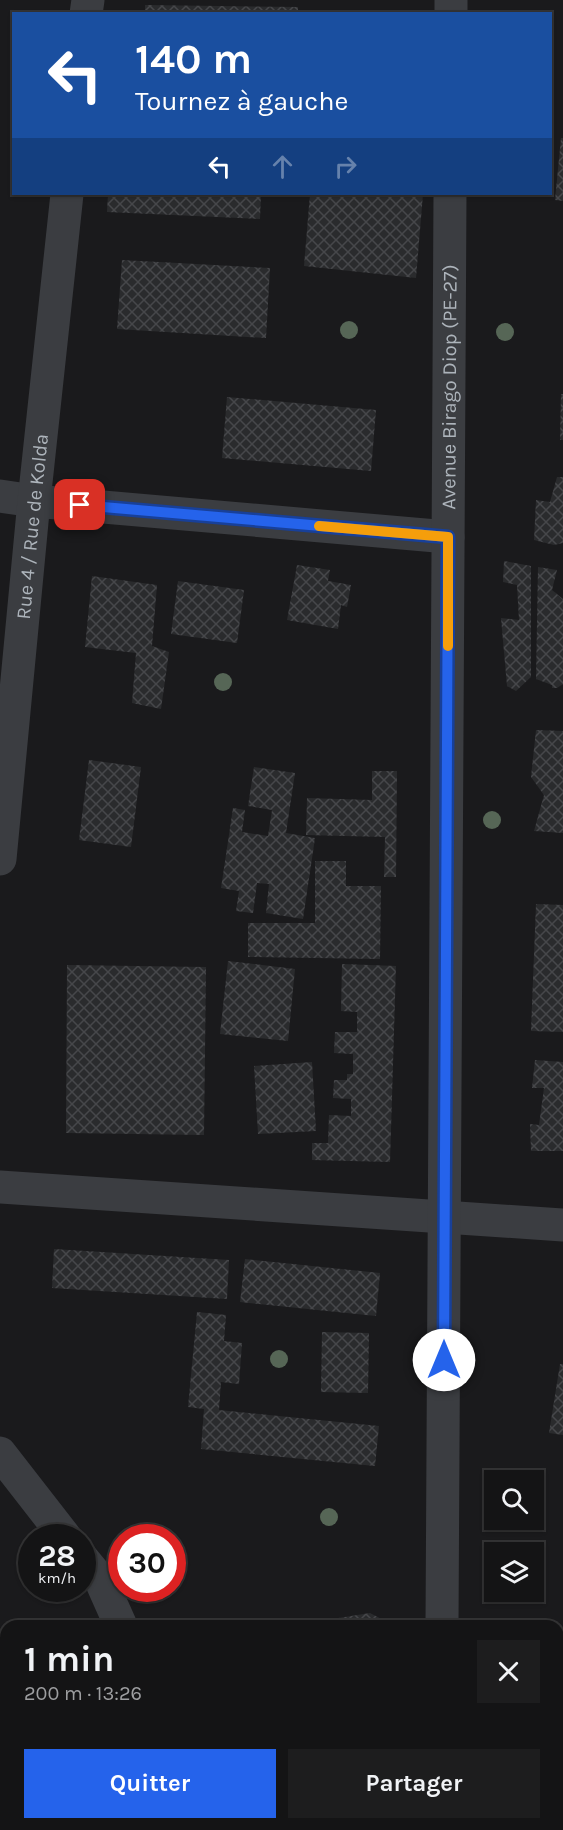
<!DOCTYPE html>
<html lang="fr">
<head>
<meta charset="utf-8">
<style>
	body { margin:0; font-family:Karla,sans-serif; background:#1d1d1e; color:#f1f3f6; height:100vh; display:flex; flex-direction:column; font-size:22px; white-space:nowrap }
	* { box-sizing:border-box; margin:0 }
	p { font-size:20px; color:#9d9ea0 }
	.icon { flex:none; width:33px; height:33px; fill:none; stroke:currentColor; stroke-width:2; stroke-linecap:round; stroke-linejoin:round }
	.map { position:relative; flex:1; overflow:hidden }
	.details { position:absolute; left:0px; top:1620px; width:564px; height:210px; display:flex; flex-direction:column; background:#141415; border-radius:18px 18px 0 0; box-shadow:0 2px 4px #0004,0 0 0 2px #333334 }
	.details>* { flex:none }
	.top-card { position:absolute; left:12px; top:12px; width:540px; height:183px; border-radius:0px; box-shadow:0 2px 4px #0004,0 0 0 2px #333334; background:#1a4fa0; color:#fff; overflow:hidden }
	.fabs { position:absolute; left:484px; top:1470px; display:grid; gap:12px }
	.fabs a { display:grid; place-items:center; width:60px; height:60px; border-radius:0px; background:#141415; box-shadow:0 2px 4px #0004,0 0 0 2px #333334; font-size:30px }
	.speed { position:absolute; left:18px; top:1524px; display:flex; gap:12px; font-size:30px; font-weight:700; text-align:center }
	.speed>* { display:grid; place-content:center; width:78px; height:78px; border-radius:50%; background:#141415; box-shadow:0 2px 4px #0004,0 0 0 2px #333334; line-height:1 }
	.speed small { font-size:15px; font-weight:400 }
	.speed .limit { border:9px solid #d22; background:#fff; color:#111 }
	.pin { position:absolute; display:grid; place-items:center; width:51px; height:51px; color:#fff; margin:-26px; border-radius:12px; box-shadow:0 3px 9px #0006 }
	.me { position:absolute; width:66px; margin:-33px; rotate:0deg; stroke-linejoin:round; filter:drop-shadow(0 0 4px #0008) }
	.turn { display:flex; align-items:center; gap:21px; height:126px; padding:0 24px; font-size:27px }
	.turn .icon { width:78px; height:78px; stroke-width:2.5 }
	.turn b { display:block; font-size:42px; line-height:51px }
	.lanes { display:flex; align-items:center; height:57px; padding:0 24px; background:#0003; justify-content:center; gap:30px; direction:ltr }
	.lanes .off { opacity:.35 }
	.round { display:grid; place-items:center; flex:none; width:63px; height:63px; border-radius:0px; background:#1d1d1e }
	.head { display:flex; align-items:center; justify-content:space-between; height:102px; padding:0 24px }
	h1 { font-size:36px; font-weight:700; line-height:45px }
	.button { display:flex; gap:12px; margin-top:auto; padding:12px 24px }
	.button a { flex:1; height:69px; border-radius:0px; background:#2563eb; color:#fff; font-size:24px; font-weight:700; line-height:69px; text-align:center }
	.button a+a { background:#1d1d1e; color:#f1f3f6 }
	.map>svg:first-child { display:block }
	.building { fill:url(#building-cross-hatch) }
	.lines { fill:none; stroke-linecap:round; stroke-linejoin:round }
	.street { stroke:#3b3d41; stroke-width:33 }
	.tree { fill:#566656 }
	.route-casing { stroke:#184099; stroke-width:15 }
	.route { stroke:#2563eb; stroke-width:10 }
	.slow { stroke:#f59e0b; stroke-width:10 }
	.labels { text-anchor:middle; stroke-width:6; stroke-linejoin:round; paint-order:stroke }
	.street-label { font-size:20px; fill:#adb4bb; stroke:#151517 }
</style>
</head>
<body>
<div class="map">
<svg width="563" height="1830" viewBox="0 0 563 1830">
	<defs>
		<pattern id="building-cross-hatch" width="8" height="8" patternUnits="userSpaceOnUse" patternTransform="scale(1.5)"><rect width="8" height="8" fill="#2a2b2d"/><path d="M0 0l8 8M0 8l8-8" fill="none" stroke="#46474a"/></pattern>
	</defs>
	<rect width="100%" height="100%" fill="#1a1a1c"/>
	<path class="building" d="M 145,5 L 298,7 L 298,14 L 145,14 Z
		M 561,138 L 563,138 L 563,201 L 555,200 Z
		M 108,194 L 261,194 L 260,219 L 107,212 Z
		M 310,194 L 423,194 L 416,278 L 304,266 Z
		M 122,260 L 270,268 L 266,338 L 117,329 Z
		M 561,394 L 563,394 L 563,440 L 560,440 Z
		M 227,397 L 376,410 L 371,471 L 222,458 Z
		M 557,477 L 563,477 L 563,543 L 554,545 L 534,540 L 536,500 L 550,502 Z
		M 504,561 L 531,566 L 531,677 L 516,691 L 507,686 L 501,618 L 519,620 L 517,585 L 503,582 Z
		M 297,565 L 330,570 L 328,581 L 351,585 L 347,607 L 341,605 L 338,629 L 287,620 Z
		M 538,567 L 557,570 L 552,590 L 563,599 L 563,684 L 557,688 L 552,688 L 552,685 L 536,679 Z
		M 92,576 L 157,585 L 152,646 L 169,652 L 161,709 L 132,703 L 136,653 L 85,647 Z
		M 178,581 L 244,590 L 237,643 L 171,634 Z
		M 536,730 L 563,731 L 563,833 L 534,831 L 544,795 L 531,777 Z
		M 89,760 L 141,767 L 131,847 L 79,840 Z
		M 254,767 L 295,773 L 286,833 L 315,838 L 303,919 L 266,913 L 269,884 L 257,883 L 253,913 L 236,911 L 239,891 L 221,888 L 233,808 L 245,810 L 242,832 L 268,836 L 272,810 L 248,806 Z
		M 372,771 L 397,771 L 396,877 L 384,877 L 385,837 L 306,835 L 307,798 L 372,800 Z
		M 315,861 L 346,861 L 346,886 L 381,886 L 380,959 L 248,957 L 248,923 L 315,923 Z
		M 536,904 L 563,905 L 563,1032 L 531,1031 Z
		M 228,961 L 295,969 L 288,1041 L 220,1034 Z
		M 342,964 L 396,966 L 390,1162 L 312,1160 L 312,1143 L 328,1143 L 329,1115 L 351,1116 L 351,1099 L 333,1098 L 334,1080 L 347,1080 L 347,1074 L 353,1074 L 353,1054 L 334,1053 L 335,1032 L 357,1032 L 357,1012 L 341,1011 Z
		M 67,965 L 206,967 L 204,1135 L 66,1133 Z
		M 535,1060 L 563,1062 L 563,1151 L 531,1151 L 530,1124 L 539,1125 L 544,1088 L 532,1088 Z
		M 312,1062 L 316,1131 L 258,1134 L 254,1066 Z
		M 54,1249 L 229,1260 L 227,1299 L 52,1288 Z
		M 245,1259 L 380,1273 L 376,1316 L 240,1302 Z
		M 197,1312 L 226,1315 L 224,1341 L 242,1343 L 239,1384 L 221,1382 L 219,1410 L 379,1426 L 375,1466 L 201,1449 L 204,1409 L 188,1407 Z
		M 322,1332 L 369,1333 L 368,1393 L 321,1392 Z
		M 560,1364 L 563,1364 L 563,1435 L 549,1433 Z
		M 370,1613 L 395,1626 L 294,1626 L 294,1625 Z
		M 558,1701 L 563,1701 L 563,1755 L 558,1754 Z
		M 558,1793 L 563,1795 L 563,1830 L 528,1830 L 532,1824 L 558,1824 Z
		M 208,1824 L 250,1824 L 252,1830 L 210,1830 Z
		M 267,1824 L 385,1824 L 389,1830 L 271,1830 Z"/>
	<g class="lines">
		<g class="street">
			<path d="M 86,14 L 88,0"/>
			<path d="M 451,14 L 451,0"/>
			<path d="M 0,496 L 34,501 L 448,537"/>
			<path id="s1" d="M 0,859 L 34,501 L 67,194"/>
			<path d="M 0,1187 L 563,1225"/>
			<path d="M 0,1453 L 66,1538"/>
			<path d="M 82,1558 L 101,1581 L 121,1626"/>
			<path id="s2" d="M 442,1626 L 450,194"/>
			<path d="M 164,1824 L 165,1830"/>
			<path d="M 438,1830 L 438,1824"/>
		</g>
	</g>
	<g class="tree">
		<circle cx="349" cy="330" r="9"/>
		<circle cx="505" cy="332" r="9"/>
		<circle cx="223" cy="682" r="9"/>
		<circle cx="492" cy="820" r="9"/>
		<circle cx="279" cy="1359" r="9"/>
		<circle cx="329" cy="1517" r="9"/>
	</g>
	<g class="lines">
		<g class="route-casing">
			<path id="route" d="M 80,505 L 448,537 L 444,1360"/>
		</g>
		<use href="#route" class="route"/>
		<path class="slow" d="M 319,526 L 448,537 L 448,646"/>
	</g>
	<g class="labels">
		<g class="street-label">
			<text dy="7" stroke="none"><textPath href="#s2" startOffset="1239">Avenue Birago Diop (PE-27)</textPath></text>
			<text dy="7" stroke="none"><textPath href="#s1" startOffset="334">Rue 4 / Rue de Kolda</textPath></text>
		</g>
	</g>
</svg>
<div class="fabs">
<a><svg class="icon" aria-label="search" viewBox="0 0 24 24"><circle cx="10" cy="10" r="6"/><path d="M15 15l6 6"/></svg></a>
<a><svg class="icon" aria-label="layers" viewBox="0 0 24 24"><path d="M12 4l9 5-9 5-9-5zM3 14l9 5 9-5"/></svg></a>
</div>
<div class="speed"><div>28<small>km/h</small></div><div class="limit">30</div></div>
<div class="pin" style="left:80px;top:505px;background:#d93025"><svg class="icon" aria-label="arrive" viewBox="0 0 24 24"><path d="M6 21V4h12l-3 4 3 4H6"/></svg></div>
<svg class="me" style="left:444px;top:1360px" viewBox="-20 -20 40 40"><circle r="19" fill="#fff"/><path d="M0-13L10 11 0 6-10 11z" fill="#2563eb"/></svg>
<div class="top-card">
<div class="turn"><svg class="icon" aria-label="left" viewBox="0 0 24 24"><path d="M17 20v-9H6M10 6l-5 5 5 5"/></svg><div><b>140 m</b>Tournez à gauche</div></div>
<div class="lanes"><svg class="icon" aria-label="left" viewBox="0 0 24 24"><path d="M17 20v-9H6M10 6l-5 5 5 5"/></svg><svg class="icon off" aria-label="ahead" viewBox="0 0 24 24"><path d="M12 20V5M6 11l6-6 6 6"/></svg><svg class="icon off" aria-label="right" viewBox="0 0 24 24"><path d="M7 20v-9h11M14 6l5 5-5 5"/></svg></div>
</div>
<section class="details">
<div class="head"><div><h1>1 min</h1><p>200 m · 13:26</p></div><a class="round"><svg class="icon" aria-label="close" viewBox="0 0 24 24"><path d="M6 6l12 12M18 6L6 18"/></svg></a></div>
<div class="button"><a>Quitter</a><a>Partager</a></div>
</section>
</div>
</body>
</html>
